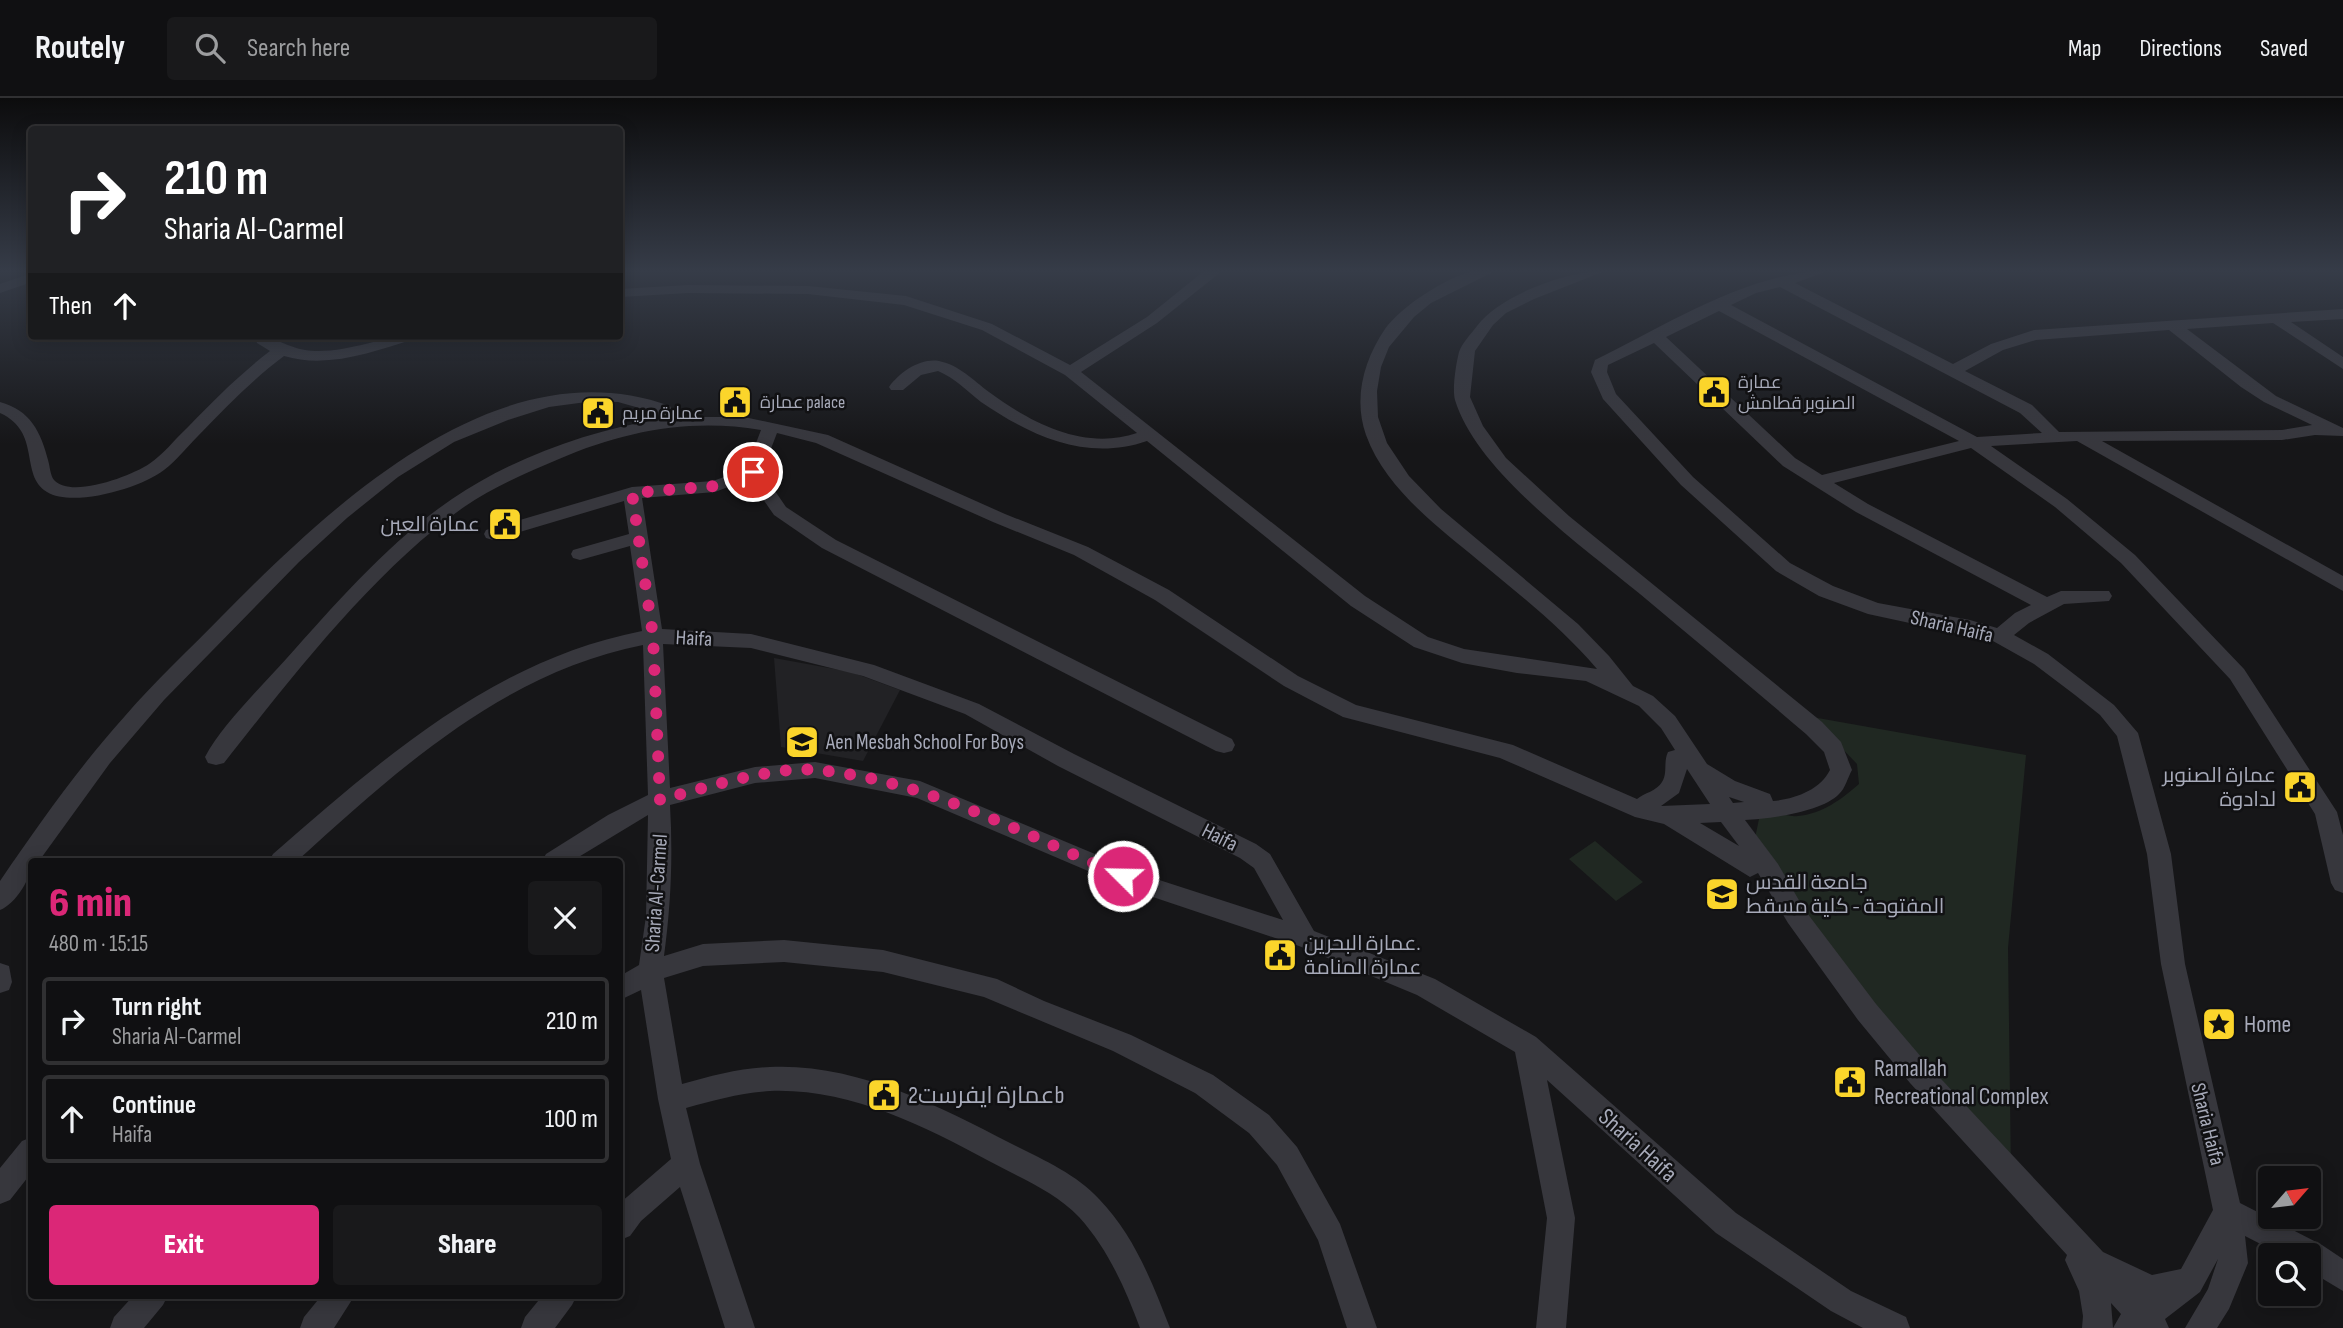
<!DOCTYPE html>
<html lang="en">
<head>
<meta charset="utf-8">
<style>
	body { margin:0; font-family:"Sofia Sans Condensed",Cairo,sans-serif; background:#19191b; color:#f1f3f6; height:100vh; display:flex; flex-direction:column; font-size:26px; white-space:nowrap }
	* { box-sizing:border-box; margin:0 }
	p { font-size:23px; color:#9c9d9f }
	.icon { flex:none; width:38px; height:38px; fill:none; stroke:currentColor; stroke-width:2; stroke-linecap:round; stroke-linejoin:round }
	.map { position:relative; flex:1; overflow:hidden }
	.side { position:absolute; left:28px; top:760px; width:595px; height:441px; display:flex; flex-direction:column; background:#101012; border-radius:7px; box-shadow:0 4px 18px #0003,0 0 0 2px #303032 }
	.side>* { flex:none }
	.top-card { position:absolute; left:28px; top:28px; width:595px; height:214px; border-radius:7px; box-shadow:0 4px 18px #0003,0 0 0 2px #303032; background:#202124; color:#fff; overflow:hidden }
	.needle { width:46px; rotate:62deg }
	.fabs { position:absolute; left:2258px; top:1068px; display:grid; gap:14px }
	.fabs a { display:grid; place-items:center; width:63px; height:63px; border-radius:7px; background:#101012; box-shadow:0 4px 18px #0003,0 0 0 2px #303032; font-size:35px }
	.pin { position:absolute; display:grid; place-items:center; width:60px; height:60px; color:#fff; margin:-30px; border:4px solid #fff; border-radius:50%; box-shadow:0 2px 7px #0007 }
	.me { position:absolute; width:77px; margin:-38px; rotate:293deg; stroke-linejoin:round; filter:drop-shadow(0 0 5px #0008) }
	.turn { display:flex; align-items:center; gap:24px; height:147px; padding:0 21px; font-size:32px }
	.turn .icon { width:91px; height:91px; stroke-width:2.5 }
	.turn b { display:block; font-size:49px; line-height:60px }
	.then { display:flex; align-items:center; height:66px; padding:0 21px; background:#0003; gap:14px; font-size:26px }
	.round { display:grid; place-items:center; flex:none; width:74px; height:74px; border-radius:7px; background:#19191b }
	.headline { display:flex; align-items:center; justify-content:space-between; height:119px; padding:0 21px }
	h1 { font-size:42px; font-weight:800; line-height:52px; color:#db2777 }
	.primary-button { display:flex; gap:14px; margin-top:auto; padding:14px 21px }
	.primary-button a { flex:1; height:80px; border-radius:7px; background:#db2777; color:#fff; font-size:28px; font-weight:800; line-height:80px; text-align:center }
	.primary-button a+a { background:#19191b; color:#f1f3f6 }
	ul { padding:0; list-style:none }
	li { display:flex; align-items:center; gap:21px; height:88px; margin:0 14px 10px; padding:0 7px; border:4px solid #303032; border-radius:7px }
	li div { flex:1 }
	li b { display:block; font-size:26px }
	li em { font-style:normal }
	header { display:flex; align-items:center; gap:42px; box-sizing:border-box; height:98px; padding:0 35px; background:#101012; border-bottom:2px solid #303032 }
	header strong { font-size:33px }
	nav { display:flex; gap:38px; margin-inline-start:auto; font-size:24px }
	.search { width:490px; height:63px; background:#19191b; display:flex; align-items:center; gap:18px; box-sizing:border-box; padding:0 24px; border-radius:7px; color:#9c9d9f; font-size:26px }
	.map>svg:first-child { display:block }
	.built { fill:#222225 }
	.green { fill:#202822 }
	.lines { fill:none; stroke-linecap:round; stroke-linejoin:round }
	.minor { fill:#37373d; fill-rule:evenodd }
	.route { stroke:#db2777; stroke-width:12; stroke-dasharray:0 21.6 }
	.labels { text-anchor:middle; stroke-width:5; stroke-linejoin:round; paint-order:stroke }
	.far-poi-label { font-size:18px; fill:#a7aab9; stroke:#111113; text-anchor:start }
	.poi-label { font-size:21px; fill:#a7aab9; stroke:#111113; text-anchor:start }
	.street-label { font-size:21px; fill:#a7aab9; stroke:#111113 }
	.near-poi-label { font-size:24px; fill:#a7aab9; stroke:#111113; text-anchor:start }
	.near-street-label { font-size:24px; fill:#a7aab9; stroke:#111113 }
</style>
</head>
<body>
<header>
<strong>Routely</strong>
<div class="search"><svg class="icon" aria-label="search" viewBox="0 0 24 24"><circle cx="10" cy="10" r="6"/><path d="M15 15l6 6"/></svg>Search here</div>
<nav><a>Map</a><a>Directions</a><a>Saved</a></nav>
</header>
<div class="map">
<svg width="2343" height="1230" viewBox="0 0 2343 1230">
	<rect width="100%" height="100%" fill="#161618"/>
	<path class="built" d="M 774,560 L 851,574 L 900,592 L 863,663 L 781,649 Z"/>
	<path class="green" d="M 1812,619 L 2026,657 L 2008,850 L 2011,1076 L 1896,948 L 1753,750 L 1760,716 C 1774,709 1784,720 1798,718 C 1822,716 1842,701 1859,686 L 1857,666 Z
		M 1595,743 L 1643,784 L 1616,803 L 1569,761 Z"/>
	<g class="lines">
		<path class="minor" d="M 1204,173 L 1222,173 L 1157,225 L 1081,274 L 1365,498 L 1428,539 L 1464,551 L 1597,571 C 1562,530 1520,497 1479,463 C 1438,429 1385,390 1366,337 C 1353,300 1364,262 1385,231 C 1402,208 1446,179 1474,173 C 1480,172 1488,173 1495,173 L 1431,205 L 1414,219 L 1389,249 L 1381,269 L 1377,293 L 1378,319 L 1387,345 L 1409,378 L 1441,411 L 1578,526 L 1609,558 L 1633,588 L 1653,598 L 1675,618 L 1707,666 L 1735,683 L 1770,696 L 1773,703 C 1795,701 1820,692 1830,672 L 1824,654 L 1806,636 C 1751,589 1695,542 1640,496 C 1582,448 1477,374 1455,302 C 1452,291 1456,266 1459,254 C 1462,245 1471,236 1477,228 C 1500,197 1567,173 1605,173 L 1534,201 L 1506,215 L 1493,227 L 1475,253 L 1470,299 L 1483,328 L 1506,360 L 1569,418 L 1822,624 L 1841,644 L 1852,672 C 1848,679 1845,691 1839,696 C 1822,714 1769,721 1745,722 L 1778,766 L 1804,811 L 1876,906 L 1928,967 L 2103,1154 L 2152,1177 L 2181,1171 L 2213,1112 L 2161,866 L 2147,756 L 2117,638 L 2100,617 L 2075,597 L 2034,566 L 1993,543 L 1868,516 L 1819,498 L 1776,473 L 1681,387 L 1603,301 L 1591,274 L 1595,262 C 1665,228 1750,173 1828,173 L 1795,185 L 1953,266 L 1991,246 L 2034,232 L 2343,211 L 2343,221 L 2291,224 L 2343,259 L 2343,271 L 2273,225 L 2187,231 L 2276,298 L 2343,330 L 2343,338 L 2315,337 L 2282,342 L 2102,343 L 2343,478 L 2343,493 L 2077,343 L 1991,348 L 2067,401 L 2135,457 L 2244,571 L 2337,714 L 2343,737 L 2343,795 L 2335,792 L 2331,785 L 2315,716 L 2230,581 L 2121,465 L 2055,409 L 1971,350 L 1834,385 L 1868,406 L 2047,499 L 2061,493 L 2109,493 L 2112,498 L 2109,503 L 2064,506 L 2029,525 L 2014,537 L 2048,556 L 2114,607 L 2138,635 L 2171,756 L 2185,866 L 2240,1105 L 2322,1147 L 2343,1161 L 2343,1193 L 2308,1172 L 2308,1157 L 2282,1157 L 2245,1138 L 2248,1165 L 2229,1211 L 2217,1230 L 2185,1230 L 2208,1191 L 2218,1161 L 2200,1194 L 2165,1221 L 2169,1230 L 2113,1230 L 2121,1216 L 2111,1205 L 2113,1230 L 2082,1230 L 2083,1218 L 2079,1193 L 2065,1162 L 2067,1157 L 1910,985 L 1858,922 L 1788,825 L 1758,775 L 1750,779 L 1664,726 L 1635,719 L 1500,660 L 1343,619 L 1284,588 L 1155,502 L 1074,457 L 993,424 L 816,345 L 777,335 L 762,374 L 786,409 L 836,442 L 1232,641 L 1235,647 L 1232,653 L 1224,655 L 1216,653 L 822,450 L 774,417 L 749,381 L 715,394 L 642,400 L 662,531 L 751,536 L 874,567 L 979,606 L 1074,656 L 1256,746 L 1270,756 L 1314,833 L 1435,881 L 1536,939 L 1736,1115 L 1851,1193 L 1906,1219 L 1910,1230 L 1863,1230 L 1831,1213 L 1716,1135 L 1547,982 L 1575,1120 L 1566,1230 L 1536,1230 L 1547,1120 L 1515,954 L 1417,897 L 1299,848 L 1135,793 L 917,700 L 815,680 L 755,685 L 670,707 C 673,758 671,807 664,858 L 703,846 L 784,842 L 883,852 L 997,881 L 1044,903 L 1131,937 L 1213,977 L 1269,1017 L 1297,1049 L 1340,1126 L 1377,1230 L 1347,1230 L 1318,1142 L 1277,1067 L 1249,1035 L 1195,995 L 1113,953 L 984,899 L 883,874 L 784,864 L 703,868 L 664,880 L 682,986 C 711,978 740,970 770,969 C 855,965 937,1007 1010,1045 C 1041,1061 1075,1075 1099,1101 C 1134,1137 1152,1184 1170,1230 L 1140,1230 C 1125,1190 1108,1151 1079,1119 C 1054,1093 1020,1080 989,1063 C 922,1027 848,990 770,993 C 741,995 714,1002 686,1010 L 700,1066 L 755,1230 L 725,1230 L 680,1089 L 641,1123 L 630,1138 L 620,1142 L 620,1105 L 671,1061 L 658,1001 L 641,892 L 620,902 L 620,878 L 639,867 L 646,818 L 648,717 L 572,763 L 542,763 L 546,756 L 608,717 L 648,697 L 643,547 C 505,574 398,671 297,763 L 269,763 L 273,756 C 383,660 494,562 642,533 L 630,448 L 580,462 L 573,460 L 571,456 L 573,452 L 629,436 L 624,403 L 493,442 L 486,440 L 484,436 L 486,432 L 632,389 L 713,383 L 746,371 L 761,332 C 691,320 624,333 559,361 C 526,375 493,389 464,409 C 376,470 290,581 224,665 L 216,667 L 208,665 L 205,659 C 222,627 262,588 287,560 C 337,504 389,444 452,401 C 512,360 588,333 660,321 L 657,315 L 618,304 L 594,303 L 549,309 L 508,322 L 454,344 L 398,379 L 347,420 L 299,464 L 164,602 L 110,665 L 39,763 L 32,763 C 32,779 16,806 0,812 L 0,783 C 39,726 79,669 125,618 C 155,583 189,552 221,519 C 331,408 498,246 670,308 L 675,319 L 744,319 L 828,337 L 1005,416 L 1088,449 L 1169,492 L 1298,578 L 1356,607 L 1513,647 L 1637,701 C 1644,695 1657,693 1662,684 C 1668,675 1663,664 1668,654 L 1675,652 L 1661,630 L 1639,608 L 1586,583 L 1517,575 L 1462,565 L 1414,549 L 1351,508 L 1147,343 C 1086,364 1031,338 981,304 C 967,293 955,280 938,273 L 921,277 L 903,292 L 891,292 L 889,289 C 900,274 920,260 939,263 C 959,267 973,282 989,294 C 1031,325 1084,353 1137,335 L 1065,277 L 982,232 L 904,207 L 808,196 L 688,195 L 620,199 L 620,191 L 688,187 L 808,188 L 906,198 L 992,226 L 1070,267 L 1147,219 ZM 1780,189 L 2020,315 L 2042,335 L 1977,339 L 1731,207 L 1756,195 ZM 1719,213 L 1959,343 L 1822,377 L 1795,360 L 1666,239 ZM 2169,232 L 2241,289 L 2264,304 L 2312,327 L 2282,332 L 2059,334 L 2032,307 L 1965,273 L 2003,252 L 2036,242 ZM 1654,245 L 1783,368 L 1856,414 L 2031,507 L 2015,515 L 1997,530 L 1970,522 L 1878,505 L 1833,488 L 1790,465 L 1693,379 L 1616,296 L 1607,274 L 1608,267 ZM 663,546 L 751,550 L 863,578 L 965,616 L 1058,668 L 1240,760 L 1254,770 L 1283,822 L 1150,779 L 920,683 L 815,664 L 755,669 L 670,690 ZM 1687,671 L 1710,706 L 1661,708 L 1679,695 ZM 1729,699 L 1744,704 L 1733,705 ZM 1721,724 L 1739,748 L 1700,725 Z
			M 32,175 L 32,184 L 0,195 L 0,186 Z
			M 254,238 C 276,238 292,253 315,253 C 350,254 382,238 417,238 L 414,241 C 373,254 327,271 284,258 C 252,282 225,310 198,338 C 187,349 176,363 164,372 C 141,390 73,410 47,394 C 19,377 42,334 0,315 L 0,304 C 30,312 41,334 48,362 C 50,368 50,377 54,382 C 71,401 131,378 149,366 C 163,357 175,341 188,329 C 214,302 240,276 270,253 L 257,245 Z
			M 0,865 L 9,868 L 12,884 L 9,892 L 0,895 Z
			M 32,1039 L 32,1074 L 10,1102 L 0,1106 L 0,1070 L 22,1043 Z
			M 134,1197 L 168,1197 L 163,1207 L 144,1230 L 110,1230 L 114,1219 Z
			M 322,1197 L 355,1197 L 334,1230 L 300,1230 L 304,1219 Z
			M 543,1197 L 577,1197 L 572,1207 L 555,1230 L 521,1230 L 525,1219 Z"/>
	</g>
	<linearGradient id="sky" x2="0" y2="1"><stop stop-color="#0c0c0d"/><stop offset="0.5" stop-color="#363c48"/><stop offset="1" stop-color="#363c48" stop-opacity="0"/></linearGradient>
	<rect width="2343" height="346" fill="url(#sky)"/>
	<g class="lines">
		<path class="route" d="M 753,374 L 715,388 L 632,395 L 653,538 L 660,702 C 704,690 772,668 817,672 C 926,682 1023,736 1123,778"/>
	</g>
	<defs>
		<g id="civic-square" transform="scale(1.75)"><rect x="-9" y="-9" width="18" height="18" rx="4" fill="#fbd52b" stroke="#111113"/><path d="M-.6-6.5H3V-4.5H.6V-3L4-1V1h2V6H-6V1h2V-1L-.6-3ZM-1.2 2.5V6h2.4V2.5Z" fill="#111"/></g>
		<g id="school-square" transform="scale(1.75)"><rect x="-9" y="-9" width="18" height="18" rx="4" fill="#fbd52b" stroke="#111113"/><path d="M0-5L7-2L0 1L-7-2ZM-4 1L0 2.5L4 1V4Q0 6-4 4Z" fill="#111"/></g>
		<g id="sight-square" transform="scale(1.75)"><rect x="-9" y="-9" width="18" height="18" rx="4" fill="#fbd52b" stroke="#111113"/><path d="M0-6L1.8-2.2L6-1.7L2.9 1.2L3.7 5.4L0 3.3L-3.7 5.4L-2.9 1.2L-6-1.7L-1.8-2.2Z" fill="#111"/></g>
	</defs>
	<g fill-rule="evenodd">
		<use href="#civic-square" x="1714" y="294"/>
		<use href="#civic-square" x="735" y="304"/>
		<use href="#civic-square" x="598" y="315"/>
		<use href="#civic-square" x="505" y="426"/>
		<use href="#school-square" x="802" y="644"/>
		<use href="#civic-square" x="2300" y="689"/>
		<use href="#school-square" x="1722" y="796"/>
		<use href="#civic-square" x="1280" y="857"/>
		<use href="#sight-square" x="2219" y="926"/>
		<use href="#civic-square" x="1850" y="984"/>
		<use href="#civic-square" x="884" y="997"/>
	</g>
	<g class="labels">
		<g class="far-poi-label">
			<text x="1738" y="290">عمارة<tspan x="1738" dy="21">الصنوبر قطامش</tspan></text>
			<text x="760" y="310">عمارة palace</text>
			<text x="622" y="321">عمارة مريم</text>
		</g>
		<g class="poi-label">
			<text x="480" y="433" text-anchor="end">عمارة العين</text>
			<text x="826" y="651">Aen Mesbah School For Boys</text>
			<text x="2276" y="684" text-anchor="end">عمارة الصنوبر<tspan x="2276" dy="24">لدادوة</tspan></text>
			<text x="1746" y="791">جامعة القدس<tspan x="1746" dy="24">المفتوحة - كلية مسقط</tspan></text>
			<text x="1304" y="852">عمارة البحرين.<tspan x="1304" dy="24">عمارة المنامة</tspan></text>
		</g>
		<g class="street-label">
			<text transform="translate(1952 528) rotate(13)" y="7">Sharia Haifa</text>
			<text transform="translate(694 540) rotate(3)" y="7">Haifa</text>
			<text transform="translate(1220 739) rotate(27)" y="7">Haifa</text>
			<text transform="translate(656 795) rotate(-86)" y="7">Sharia Al-Carmel</text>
			<text transform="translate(2208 1026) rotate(76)" y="7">Sharia Haifa</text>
		</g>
		<g class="near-poi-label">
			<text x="2244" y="934">Home</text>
			<text x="1874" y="978">Ramallah<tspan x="1874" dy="28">Recreational Complex</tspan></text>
			<text x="908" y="1005">عمارة ايفرست2b</text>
		</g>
		<g class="near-street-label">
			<text transform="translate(1638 1047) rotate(42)" y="8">Sharia Haifa</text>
		</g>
	</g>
</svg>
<div class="fabs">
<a><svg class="needle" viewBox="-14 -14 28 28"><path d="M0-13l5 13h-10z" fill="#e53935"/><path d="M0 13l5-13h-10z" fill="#9c9d9f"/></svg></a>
<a><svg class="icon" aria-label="search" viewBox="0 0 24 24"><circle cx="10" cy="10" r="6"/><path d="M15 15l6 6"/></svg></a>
</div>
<div class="pin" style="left:753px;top:374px;background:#d93025"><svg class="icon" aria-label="arrive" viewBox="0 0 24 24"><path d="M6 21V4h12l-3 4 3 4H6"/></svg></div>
<svg class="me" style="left:1123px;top:778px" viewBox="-20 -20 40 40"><circle r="17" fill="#db2777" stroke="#fff" stroke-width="3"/><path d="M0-11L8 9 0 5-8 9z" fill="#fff"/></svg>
<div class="top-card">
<div class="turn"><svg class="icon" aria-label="right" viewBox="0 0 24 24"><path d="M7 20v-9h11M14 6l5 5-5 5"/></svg><div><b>210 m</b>Sharia Al-Carmel</div></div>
<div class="then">Then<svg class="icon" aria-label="ahead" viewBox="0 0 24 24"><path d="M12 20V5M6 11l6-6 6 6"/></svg></div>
</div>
<section class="side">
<div class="headline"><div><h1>6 min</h1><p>480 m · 15:15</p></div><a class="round"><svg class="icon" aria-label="close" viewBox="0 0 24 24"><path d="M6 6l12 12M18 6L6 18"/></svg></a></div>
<ul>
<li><svg class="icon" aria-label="right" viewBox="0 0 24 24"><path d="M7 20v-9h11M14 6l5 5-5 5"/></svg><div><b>Turn right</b><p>Sharia Al-Carmel</p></div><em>210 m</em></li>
<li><svg class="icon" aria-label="ahead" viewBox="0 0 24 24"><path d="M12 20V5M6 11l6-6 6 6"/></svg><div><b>Continue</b><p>Haifa</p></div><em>100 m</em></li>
</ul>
<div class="primary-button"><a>Exit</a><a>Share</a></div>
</section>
</div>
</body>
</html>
